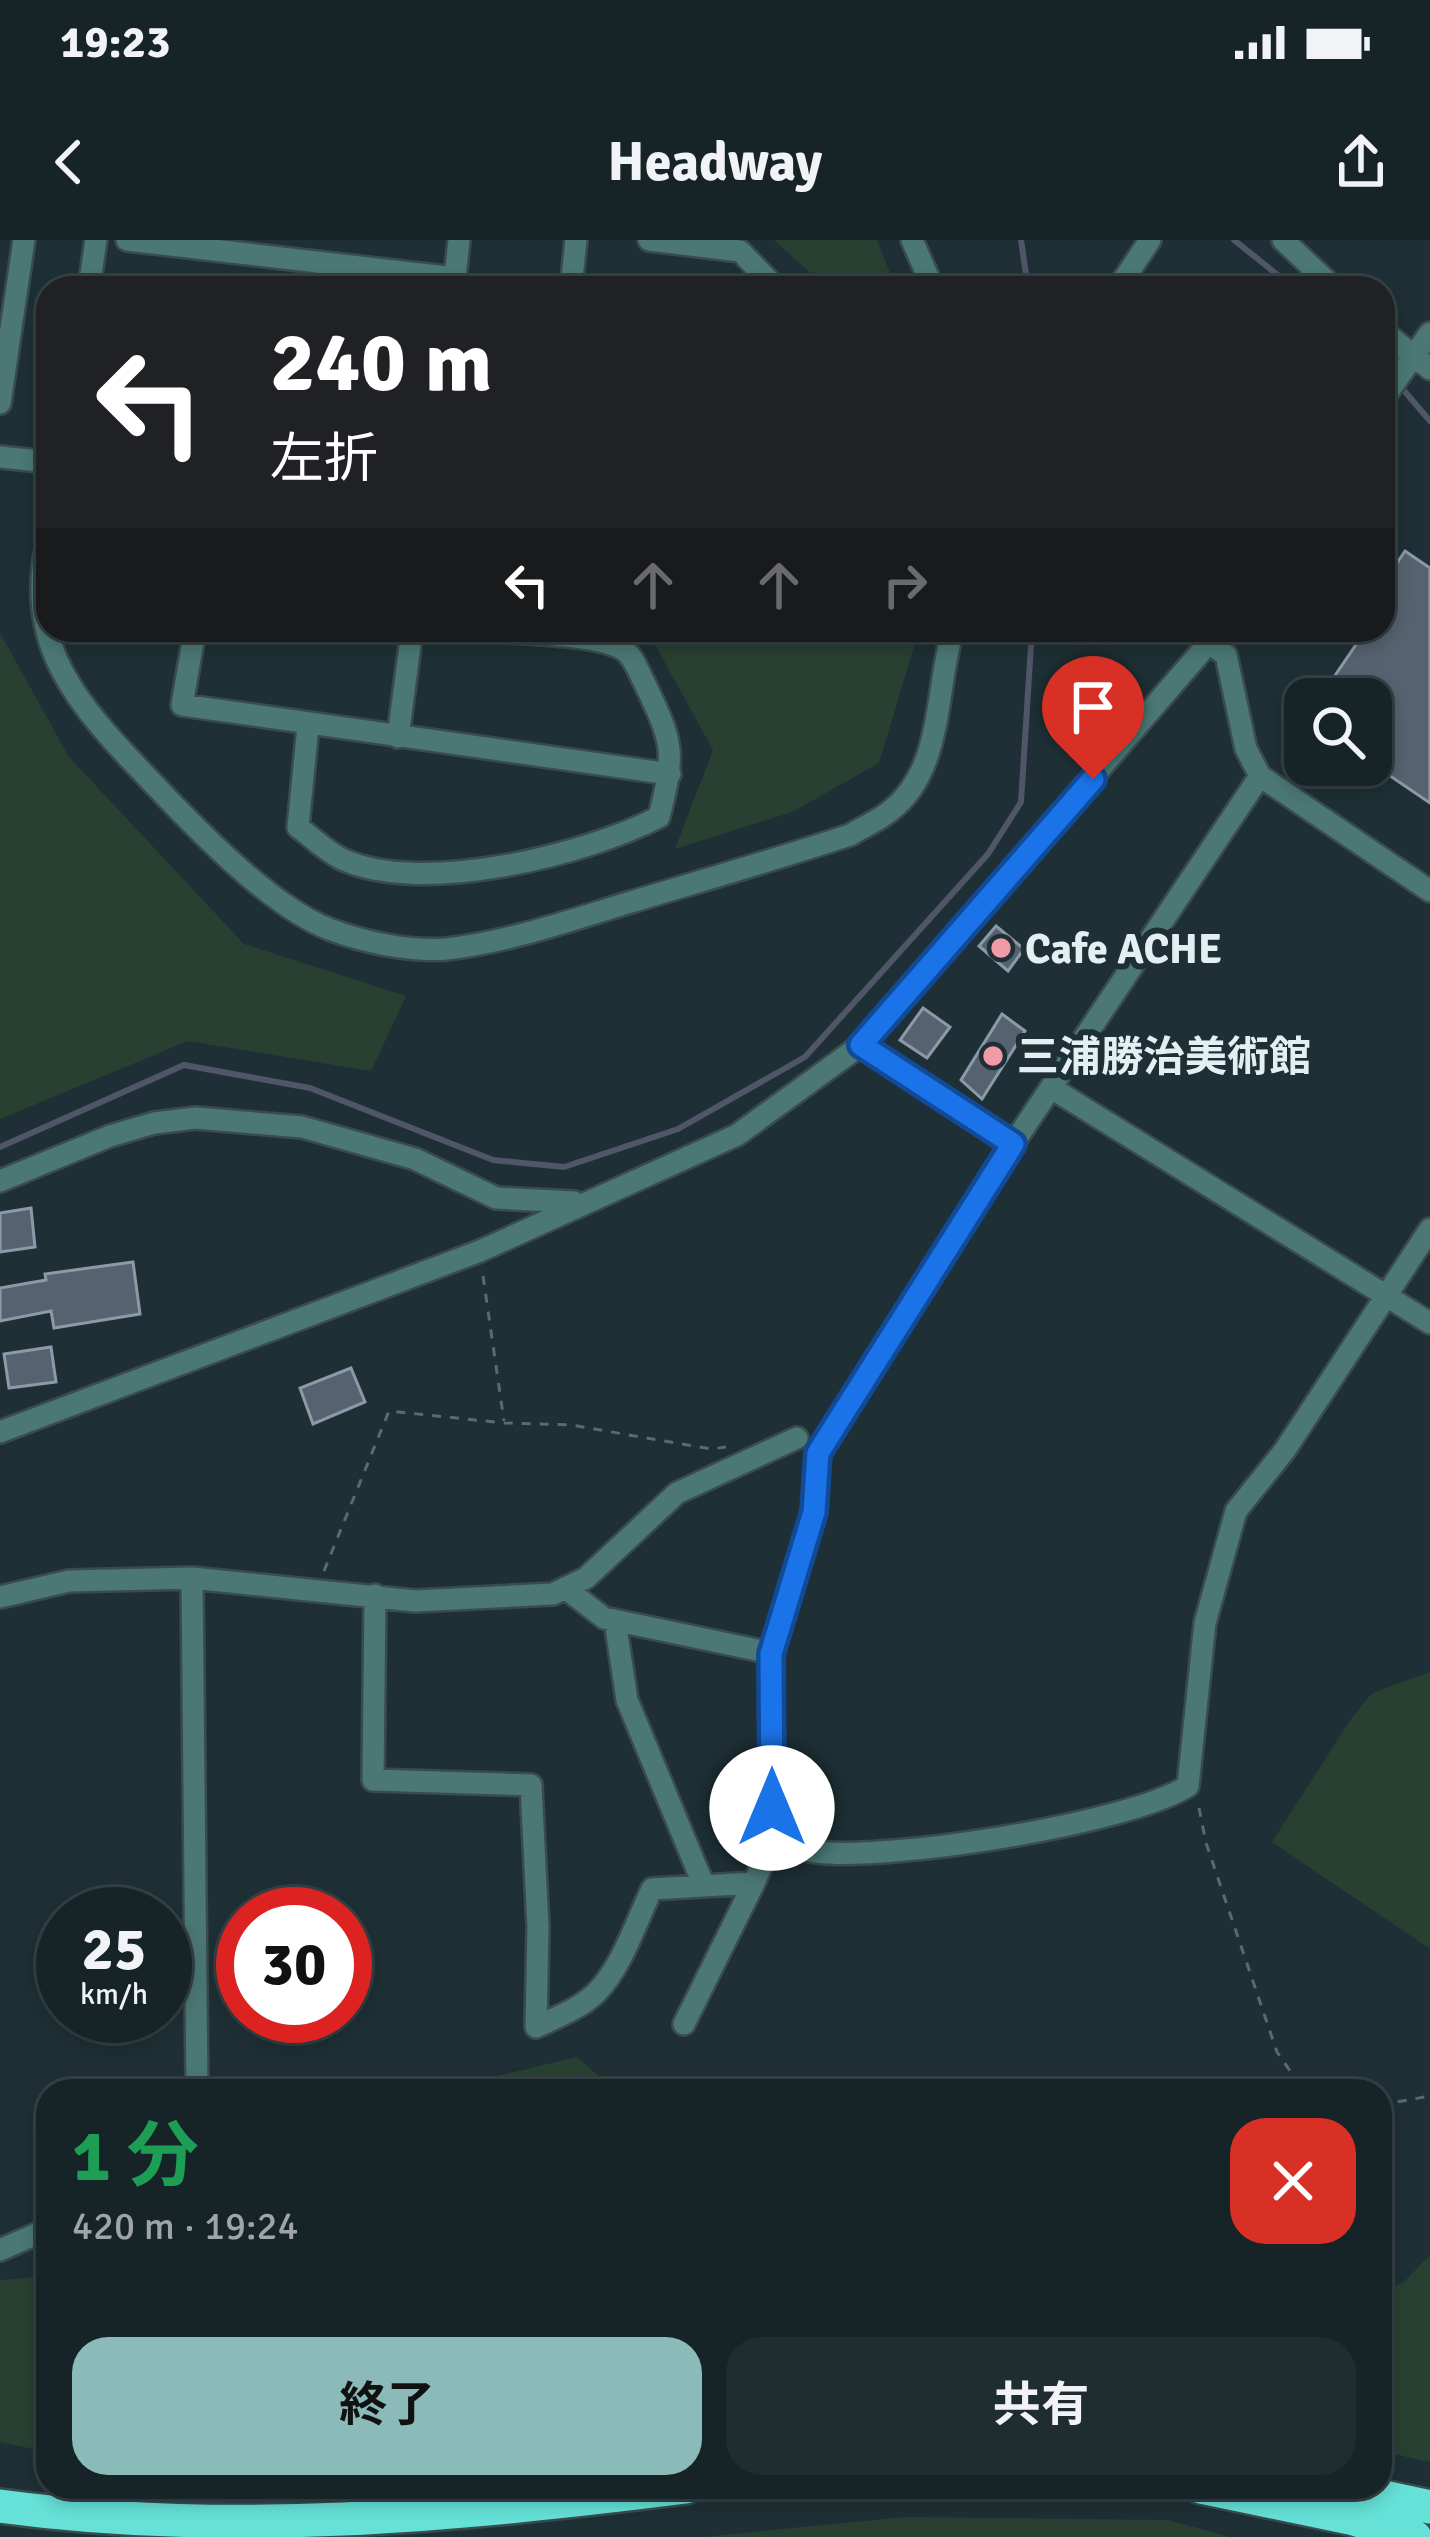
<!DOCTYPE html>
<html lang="ja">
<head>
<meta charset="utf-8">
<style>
	body { margin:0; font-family:Signika,"Noto Sans JP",sans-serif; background:#1f2c30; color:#f1f3f6; height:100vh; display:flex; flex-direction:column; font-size:45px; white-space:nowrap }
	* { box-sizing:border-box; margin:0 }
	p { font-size:39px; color:#9ea4a8 }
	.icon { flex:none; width:66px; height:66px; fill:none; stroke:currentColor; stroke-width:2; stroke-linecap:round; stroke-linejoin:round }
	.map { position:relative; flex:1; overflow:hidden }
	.sheet { position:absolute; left:36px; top:1839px; width:1356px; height:420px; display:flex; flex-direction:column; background:#162428; border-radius:36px; box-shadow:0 6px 18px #0003,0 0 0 3px #354145 }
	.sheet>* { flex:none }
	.hud { position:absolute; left:36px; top:36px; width:1359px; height:366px; border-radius:36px; box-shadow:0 6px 18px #0003,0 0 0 3px #354145; background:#202124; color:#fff; overflow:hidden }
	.fabs { position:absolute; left:1284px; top:438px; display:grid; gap:24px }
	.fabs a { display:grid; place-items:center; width:108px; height:108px; border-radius:24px; background:#162428; box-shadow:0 6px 18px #0003,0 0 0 3px #354145; font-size:60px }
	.speed { position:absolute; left:36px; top:1647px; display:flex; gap:24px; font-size:60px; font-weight:700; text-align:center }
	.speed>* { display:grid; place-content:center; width:156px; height:156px; border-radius:50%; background:#162428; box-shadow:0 6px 18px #0003,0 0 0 3px #354145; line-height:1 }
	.speed small { font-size:30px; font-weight:400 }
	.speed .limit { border:18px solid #d22; background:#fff; color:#111 }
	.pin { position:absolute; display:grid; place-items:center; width:102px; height:102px; color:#fff; margin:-123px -51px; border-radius:50% 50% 50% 0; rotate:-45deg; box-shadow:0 0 12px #0007 }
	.pin .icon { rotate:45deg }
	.me { position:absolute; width:132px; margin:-66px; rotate:0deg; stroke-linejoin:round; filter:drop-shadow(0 0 9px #0008) }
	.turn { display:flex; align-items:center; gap:42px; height:252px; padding:0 36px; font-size:54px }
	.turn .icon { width:156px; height:156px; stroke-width:2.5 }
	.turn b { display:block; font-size:84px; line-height:102px }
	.lanes { display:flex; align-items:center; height:114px; padding:0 36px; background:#0003; justify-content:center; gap:60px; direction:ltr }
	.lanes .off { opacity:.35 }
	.round { display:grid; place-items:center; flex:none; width:126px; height:126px; border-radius:36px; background:#1f2c30 }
	.summary { display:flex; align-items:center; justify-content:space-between; height:204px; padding:0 36px }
	h1 { font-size:72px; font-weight:700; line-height:90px; color:#1e9e55 }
	.cta { display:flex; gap:24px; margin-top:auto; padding:24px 36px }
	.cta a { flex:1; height:138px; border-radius:36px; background:#8bbbb9; color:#111; font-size:48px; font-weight:700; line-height:138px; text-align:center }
	.cta a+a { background:#1f2c30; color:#f1f3f6 }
	.status { display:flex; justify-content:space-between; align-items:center; height:84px; padding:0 60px; background:#162428; direction:ltr }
	.status svg { height:33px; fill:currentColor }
	header { display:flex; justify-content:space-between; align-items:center; height:156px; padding:0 36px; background:#162428; font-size:54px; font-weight:700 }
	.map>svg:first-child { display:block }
	.green { fill:#284031 }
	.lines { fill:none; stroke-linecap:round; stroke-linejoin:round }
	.stream { stroke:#515568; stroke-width:6 }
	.building { fill:#56626f; stroke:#8c9aa7; stroke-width:3 }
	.minor-casing { stroke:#3a4b4f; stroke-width:26 }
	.highway-casing { stroke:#3a4b4f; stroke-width:38 }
	.path { stroke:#5a6a6e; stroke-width:3; stroke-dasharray:9 9; stroke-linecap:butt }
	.minor { stroke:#4b7874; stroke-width:21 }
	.highway { stroke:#65e1d7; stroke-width:33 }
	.route-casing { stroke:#114b97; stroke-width:30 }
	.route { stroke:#1a73e8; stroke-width:21 }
	.poi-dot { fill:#f39aa7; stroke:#1e3035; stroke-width:4.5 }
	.labels { text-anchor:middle; stroke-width:12; stroke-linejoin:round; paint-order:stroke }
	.poi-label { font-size:42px; font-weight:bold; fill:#e4eff2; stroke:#1e3035; text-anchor:start }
</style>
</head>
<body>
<div class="status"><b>19:23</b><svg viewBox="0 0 49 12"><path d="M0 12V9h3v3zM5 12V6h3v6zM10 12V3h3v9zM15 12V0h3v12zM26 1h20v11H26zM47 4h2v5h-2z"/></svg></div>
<header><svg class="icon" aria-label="back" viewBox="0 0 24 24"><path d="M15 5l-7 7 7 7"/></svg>Headway<svg class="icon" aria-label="share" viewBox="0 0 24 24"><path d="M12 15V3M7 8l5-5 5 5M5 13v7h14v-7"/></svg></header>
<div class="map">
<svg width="1430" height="2297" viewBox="0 0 1430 2297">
	<rect width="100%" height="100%" fill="#1e3035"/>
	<path class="green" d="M 774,0 L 877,0 L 896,48 L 827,48 Z
		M 647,390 L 919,390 L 879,523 L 792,572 L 675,609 L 713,510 Z
		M 0,393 L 69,517 L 244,704 L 406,756 L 371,831 L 188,801 L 0,879 Z
		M 1430,1432 L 1430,1709 L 1272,1602 L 1351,1479 L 1372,1453 Z
		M 577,1817 L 616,1851 L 434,1851 Z
		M 1430,2015 L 1430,2222 L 1380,2211 L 1380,2054 L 1405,2041 Z
		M 46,2036 L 48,2039 L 48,2212 L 0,2202 L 0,2040 Z
		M 906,2277 L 1168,2280 L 1230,2297 L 702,2297 Z"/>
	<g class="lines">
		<path class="stream" d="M 1021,0 L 1028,48
			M 1234,0 L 1294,48
			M 1401,147 L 1430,181
			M 0,907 L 184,825 L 310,848 L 493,920 L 564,927 L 678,889 L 805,817 L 988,614 L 1021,562 L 1032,390"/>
	</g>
	<path class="building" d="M 1405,311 L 1430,328 L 1430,563 L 1371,523 L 1371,459 L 1319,459 L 1366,390 L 1383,390 L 1383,344 Z
		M 996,686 L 1024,709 L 1008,731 L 979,706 Z
		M 923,768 L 950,787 L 927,818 L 900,800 Z
		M 1002,774 L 1025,791 L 982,859 L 961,840 Z
		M 31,968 L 35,1007 L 0,1012 L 0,973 Z
		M 133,1022 L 140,1074 L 54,1088 L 51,1071 L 0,1081 L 0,1048 L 46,1040 L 45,1034 Z
		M 51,1107 L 56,1142 L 9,1148 L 4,1114 Z
		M 351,1128 L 365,1162 L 313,1184 L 300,1148 Z"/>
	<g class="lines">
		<g class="minor-casing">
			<path id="minor" d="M 127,0 L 455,38
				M 649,0 L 740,11 L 776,48
				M 912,0 L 933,48
				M 1283,0 L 1334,48
				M 454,47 L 459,0
				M 89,48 L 96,0
				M 571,48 L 576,0
				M 1118,48 L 1150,0
				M 1383,91 L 1430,129
				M 1383,159 L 1430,93
				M 0,163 L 24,0
				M 0,217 L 48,222
				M 48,300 C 25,394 67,452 129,518 C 178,570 264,664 329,689 C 363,702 410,712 446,709 C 509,702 571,680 631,662 C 704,640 777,619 850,595 C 863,587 878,581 890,571 C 944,530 935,449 953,390
				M 195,390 L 182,465 L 670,534
				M 1190,390 L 1226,415 L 1246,509 L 1260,536 L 1430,651
				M 308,486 L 298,587 C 313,598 328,613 344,620 C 424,655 585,615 659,577 C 676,510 673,503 644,442 C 638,431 634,417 624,410 C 597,393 509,393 474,390
				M 398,497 L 412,390
				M 861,805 L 1013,904
				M 1053,849 L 1430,1083
				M 0,941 L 110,896 L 154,883 L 196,878 L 302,887 L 415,919 L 496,958 L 574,962
				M 0,1192 L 480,1011 L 737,895 L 861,805 L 1220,390
				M 192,1338 L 197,1851
				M 565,1348 L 604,1378 L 771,1413
				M 375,1355 L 373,1540 L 531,1545 L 538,1687 L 536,1787 C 557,1777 579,1769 596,1753 C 622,1727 636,1682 652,1649 L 754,1643 L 772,1601 L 771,1413 L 814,1272 L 818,1213 L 1013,904 L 1260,536
				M 0,1357 L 69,1341 L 192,1338 L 415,1361 L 553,1354 L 586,1338 L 677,1253 L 797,1198
				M 615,1381 L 627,1460 L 704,1646
				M 772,1601 C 787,1605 802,1610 817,1612 C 890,1621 1127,1584 1188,1546 L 1205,1383 L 1236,1271 L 1285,1210 L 1430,989
				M 684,1784 L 754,1643
				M 0,2010 L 48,1989"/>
		</g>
		<g class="highway-casing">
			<path id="highway" d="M 1201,2247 L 1350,2278 L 1415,2297
				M 1337,2247 L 1430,2267
				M 0,2266 C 229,2297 458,2276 686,2247"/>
		</g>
		<path class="path" d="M 483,1036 L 504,1181
			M 324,1331 L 389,1171 L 504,1183 L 571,1185 L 711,1209 L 726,1207
			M 1199,1568 L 1206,1603 L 1277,1812 L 1295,1838 L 1312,1851
			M 1380,1865 L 1430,1856"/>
		<use href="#minor" class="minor"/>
		<use href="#highway" class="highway"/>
	</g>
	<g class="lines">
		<g class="route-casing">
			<path id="route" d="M 772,1568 L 771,1414 L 814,1272 L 818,1213 L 1013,904 L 861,805 L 1093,539"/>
		</g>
		<use href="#route" class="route"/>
	</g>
	<g class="poi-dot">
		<circle cx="1001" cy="708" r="12"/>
		<circle cx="993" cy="816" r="12"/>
	</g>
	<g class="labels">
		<g class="poi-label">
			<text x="1025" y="723">Cafe ACHE</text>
			<text x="1017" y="831">三浦勝治美術館</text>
		</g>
	</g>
</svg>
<div class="fabs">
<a><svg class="icon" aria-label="search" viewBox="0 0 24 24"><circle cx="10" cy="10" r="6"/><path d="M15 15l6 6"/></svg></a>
</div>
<div class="speed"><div>25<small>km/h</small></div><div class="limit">30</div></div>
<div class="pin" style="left:1093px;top:539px;background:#d93025"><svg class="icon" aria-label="arrive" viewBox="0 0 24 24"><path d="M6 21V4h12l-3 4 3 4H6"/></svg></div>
<svg class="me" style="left:772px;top:1568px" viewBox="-20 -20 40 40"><circle r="19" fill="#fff"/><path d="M0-13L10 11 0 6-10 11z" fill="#1a73e8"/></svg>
<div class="hud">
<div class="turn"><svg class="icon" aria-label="left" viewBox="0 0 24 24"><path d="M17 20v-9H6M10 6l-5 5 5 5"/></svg><div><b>240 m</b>左折</div></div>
<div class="lanes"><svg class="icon" aria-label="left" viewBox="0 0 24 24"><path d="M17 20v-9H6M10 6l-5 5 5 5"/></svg><svg class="icon off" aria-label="ahead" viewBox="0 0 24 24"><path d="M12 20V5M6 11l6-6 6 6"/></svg><svg class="icon off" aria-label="ahead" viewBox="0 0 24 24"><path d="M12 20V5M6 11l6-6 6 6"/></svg><svg class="icon off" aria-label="right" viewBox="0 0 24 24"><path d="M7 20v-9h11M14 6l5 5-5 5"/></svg></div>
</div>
<section class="sheet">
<div class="summary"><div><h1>1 分</h1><p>420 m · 19:24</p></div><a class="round" style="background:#d93025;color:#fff"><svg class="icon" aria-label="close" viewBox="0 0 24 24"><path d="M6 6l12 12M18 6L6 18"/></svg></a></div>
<div class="cta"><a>終了</a><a>共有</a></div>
</section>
</div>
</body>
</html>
